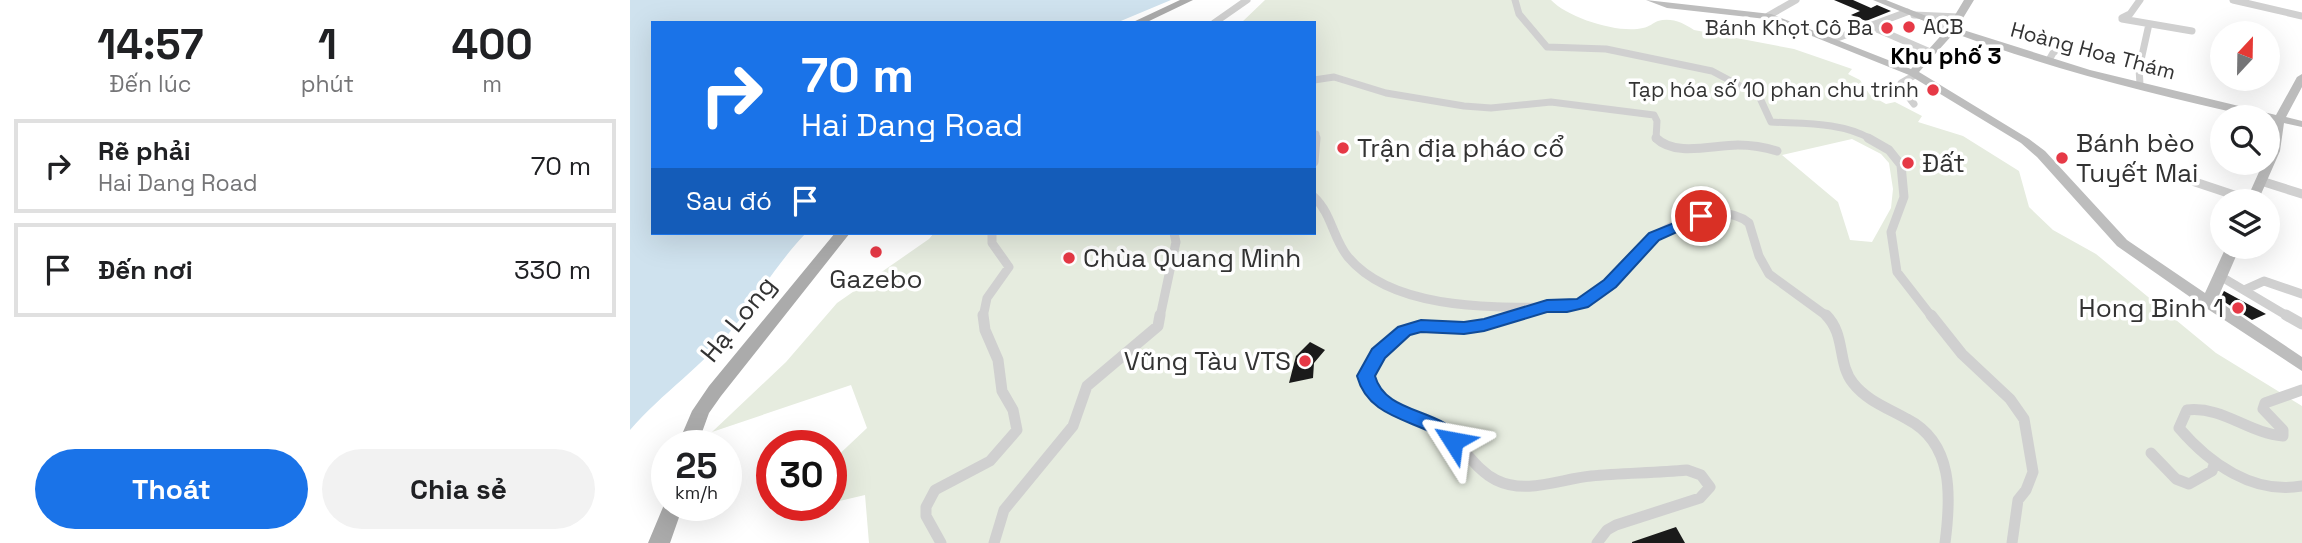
<!DOCTYPE html>
<html lang="vi">
<head>
<meta charset="utf-8">
<style>
	body { margin:0; font-family:"Space Grotesk",sans-serif; background:#f2f2f2; color:#202124; height:100vh; display:flex; flex-direction:column; font-size:26px; white-space:nowrap }
	* { box-sizing:border-box; margin:0 }
	p { font-size:23px; color:#757577 }
	.icon { flex:none; width:38px; height:38px; fill:none; stroke:currentColor; stroke-width:2; stroke-linecap:round; stroke-linejoin:round }
	.map { position:relative; flex:1; overflow:hidden }
	.drawer { display:flex; flex-direction:column; background:#fff; width:630px }
	.drawer>* { flex:none }
	.top-card { position:absolute; left:21px; top:21px; width:665px; height:214px; border-radius:0px; box-shadow:0 7px 28px #0002; background:#1a73e8; color:#fff; overflow:hidden }
	.needle { width:46px; rotate:22deg }
	.fabs { position:absolute; left:1580px; top:21px; display:grid; gap:14px }
	.fabs a { display:grid; place-items:center; width:70px; height:70px; border-radius:50%; background:#fff; box-shadow:0 7px 28px #0002; font-size:35px }
	.speed { position:absolute; left:21px; top:430px; display:flex; gap:14px; font-size:35px; font-weight:700; text-align:center }
	.speed>* { display:grid; place-content:center; width:91px; height:91px; border-radius:50%; background:#fff; box-shadow:0 7px 28px #0002; line-height:1 }
	.speed small { font-size:18px; font-weight:400 }
	.speed .limit { border:10px solid #d22; background:#fff; color:#111 }
	.pin { position:absolute; display:grid; place-items:center; width:60px; height:60px; color:#fff; margin:-30px; border:4px solid #fff; border-radius:50%; box-shadow:0 2px 7px #0007 }
	.me { position:absolute; width:77px; margin:-38px; rotate:304deg; stroke-linejoin:round; filter:drop-shadow(0 0 5px #0008) }
	.turn { display:flex; align-items:center; gap:24px; height:147px; padding:0 35px; font-size:32px }
	.turn .icon { width:91px; height:91px; stroke-width:2.5 }
	.turn b { display:block; font-size:49px; line-height:60px }
	.then { display:flex; align-items:center; height:66px; padding:0 35px; background:#0003; gap:14px; font-size:26px }
	.eta { display:flex; justify-content:space-evenly; align-items:center; height:119px; text-align:center }
	.eta b { font-size:42px; font-weight:600; line-height:49px }
	.primary-button { display:flex; gap:14px; margin-top:auto; padding:14px 35px }
	.primary-button a { flex:1; height:80px; border-radius:42px; background:#1a73e8; color:#fff; font-size:28px; font-weight:600; line-height:80px; text-align:center }
	.primary-button a+a { background:#f2f2f2; color:#202124 }
	ul { padding:0; list-style:none }
	li { display:flex; align-items:center; gap:21px; height:94px; margin:0 14px 10px; padding:0 21px; border:4px solid #e0e0e0; border-radius:0px }
	li div { flex:1 }
	li b { display:block; font-size:26px }
	li em { font-style:normal }
	main { display:flex; flex:1; min-height:0 }
	.map>svg:first-child { display:block }
	.green { fill:#e6ecdf; fill-rule:evenodd }
	.water { fill:#cfe2ee }
	.building { fill:#1a1a1a }
	.lines { fill:none; stroke-linecap:round; stroke-linejoin:round }
	.street-far2 { stroke:#d0d0d0; stroke-width:7 }
	.street-far1 { stroke:#d0d0d0; stroke-width:9 }
	.street { stroke:#d0d0d0; stroke-width:11 }
	.secondary { fill:#bdbdbd; fill-rule:evenodd }
	.primary { fill:#ababab; fill-rule:evenodd }
	.route { fill:#1a73e8; stroke:#114b97; stroke-width:2 }
	.poi-dot { fill:#e63946; stroke:#fff; stroke-width:2.5 }
	.labels { text-anchor:middle; stroke-width:7; stroke-linejoin:round; paint-order:stroke }
	.far-poi-label { font-size:21px; fill:#333; stroke:#fff; text-anchor:end }
	.far-street-label { font-size:21px; fill:#333; stroke:#fff }
	.far-neighbourhood-label { font-size:23px; font-weight:bold; fill:#000; stroke:#fff }
	.poi-label { font-size:26px; fill:#333; stroke:#fff; text-anchor:start }
	.street-label { font-size:26px; fill:#333; stroke:#fff }
</style>
</head>
<body>
<main>
<section class="drawer">
<div class="eta">
<div><b>14:57</b><p>Đến lúc</p></div>
<div><b>1</b><p>phút</p></div>
<div><b>400</b><p>m</p></div>
</div>
<ul>
<li><svg class="icon" aria-label="right" viewBox="0 0 24 24"><path d="M7 20v-9h11M14 6l5 5-5 5"/></svg><div><b>Rẽ phải</b><p>Hai Dang Road</p></div><em>70 m</em></li>
<li><svg class="icon" aria-label="arrive" viewBox="0 0 24 24"><path d="M6 21V4h12l-3 4 3 4H6"/></svg><div><b>Đến nơi</b></div><em>330 m</em></li>
</ul>
<div class="primary-button"><a>Thoát</a><a>Chia sẻ</a></div>
</section>
<div class="map">
<svg width="1672" height="543" viewBox="0 0 1672 543">
	<rect width="100%" height="100%" fill="#fff"/>
	<path class="green" d="M 635,0 L 921,0 C 938,18 989,34 1013,28 C 1019,27 1023,23 1028,21 C 1041,17 1054,23 1064,30 L 1164,49 L 1222,69 L 1218,74 L 1230,80 L 1240,95 L 1256,104 L 1265,102 L 1292,116 L 1288,122 L 1333,136 L 1389,171 L 1399,207 L 1423,230 L 1466,254 L 1586,353 L 1672,406 L 1672,543 L 239,543 L 235,495 L 201,503 L 201,462 L 237,428 L 221,385 L 82,432 L 156,362 L 207,303 L 299,239 L 304,233 L 684,233 L 684,23 L 611,23 ZM 1222,139 L 1251,154 L 1259,163 L 1263,189 L 1261,208 L 1242,242 L 1220,240 L 1208,202 L 1152,155 Z"/>
	<path class="water" d="M 0,0 L 541,0 L 486,23 L 23,23 L 23,233 L 176,233 C 149,261 128,296 104,327 C 74,365 32,393 0,430 Z"/>
	<path class="building" d="M 1204,0 L 1223,0 L 1241,8 L 1247,5 L 1261,11 L 1236,21 L 1221,15 L 1230,11 Z
		M 1594,291 L 1636,314 L 1622,320 L 1590,299 Z
		M 680,342 L 695,350 L 684,363 L 683,378 L 659,383 L 666,356 Z
		M 1046,527 L 1055,543 L 1002,543 L 1002,542 Z"/>
	<g class="lines">
		<path class="street-far2" d="M 885,0 L 889,14 L 917,47 L 976,49 L 1082,71 L 1129,96 L 1141,122 C 1175,124 1211,122 1241,139
			M 1603,0 L 1672,16
			M 1284,15 L 1329,17
			M 1138,16 L 1166,0
			M 1492,18 L 1500,14 L 1510,0
			M 1492,19 L 1562,31
			M 584,23 L 617,0
			M 1240,26 L 1300,52
			M 1202,40 L 1277,12
			M 1419,60 L 1423,53 L 1436,43
			M 684,80 L 704,77 L 756,93 L 834,106 L 861,108 L 921,102 L 1024,115 L 1027,121 L 1026,139
			M 1510,84 L 1509,69 L 1519,24
			M 1284,104 L 1271,87 L 1271,83 L 1285,75
			M 686,139 L 686,134"/>
		<path class="street-far1" d="M 1026,138 C 1045,157 1083,145 1108,145 C 1121,145 1134,147 1147,151
			M 1238,138 L 1259,150 L 1271,165 L 1274,197 L 1261,232 L 1267,272 L 1302,317
			M 684,162 L 686,138
			M 1631,181 L 1672,194
			M 1565,182 L 1622,201
			M 684,197 C 702,214 703,239 718,257 C 765,313 871,307 937,307 C 978,294 988,264 1020,240 C 1044,221 1092,201 1119,223 L 1129,256 L 1139,274 L 1198,317
			M 1590,276 L 1659,317
			M 1614,290 L 1634,281 L 1672,294
			M 353,317 L 357,298 L 379,267 L 362,243 L 362,233
			M 530,317 L 546,242 L 544,233
			M 884,317 L 910,308"/>
		<path class="street" d="M 889,315 L 844,327 L 797,326 L 782,328 L 758,344 L 736,376 C 749,409 779,411 807,427 C 831,440 842,468 866,480 C 896,495 930,479 961,476 C 993,473 1025,473 1057,470 L 1071,475 L 1080,487 L 1070,498 L 986,525 L 977,530 L 967,543
			M 1196,315 C 1216,335 1207,363 1223,383 C 1237,401 1258,408 1277,419 C 1324,443 1321,497 1315,543
			M 1301,315 L 1332,354 L 1380,399 L 1394,419 L 1403,472 L 1396,490 L 1388,500 L 1382,543
			M 1656,315 L 1672,324
			M 1672,390 L 1635,403 L 1633,409 L 1653,430 L 1653,436 C 1618,433 1593,406 1557,410 L 1549,428 C 1579,463 1623,495 1672,486
			M 1521,453 L 1546,479 L 1559,484 L 1582,471 L 1585,462
			M 311,543 L 296,516 L 296,507 L 305,490 L 360,461 L 387,430 L 383,410 L 372,391 L 368,360 L 355,330 L 353,315
			M 364,543 L 374,510 L 443,426 L 457,386 L 528,326 L 530,315"/>
		<path class="secondary" d="M 1016,0 L 1141,14 L 1281,69 L 1316,30 L 1243,0 L 1256,0 L 1319,25 L 1334,0 L 1344,0 L 1327,28 L 1460,70 L 1646,115 L 1667,77 L 1672,74 L 1672,87 L 1656,117 L 1672,121 L 1672,127 L 1654,123 L 1650,151 L 1628,201 L 1616,201 L 1633,163 L 1638,163 L 1643,121 L 1638,120 L 1638,117 L 1626,117 C 1524,95 1422,69 1324,33 L 1289,72 L 1399,139 L 1415,151 L 1497,240 L 1575,293 L 1596,247 L 1610,247 L 1587,300 L 1672,357 L 1672,371 L 1573,306 L 1487,246 L 1407,157 L 1391,143 L 1279,75 L 1162,28 L 1136,19 L 1037,8 Z"/>
		<path class="primary" d="M 550,0 L 563,0 L 515,23 L 501,23 Z
			M 205,233 L 220,233 L 91,396 L 79,413 L 67,446 L 47,446 L 62,411 L 79,386 Z
			M 36,500 L 37,506 L 53,506 L 40,543 L 18,543 Z"/>
	</g>
	<path class="route" d="M 1071,212 L 1078,216 L 1076,219 L 1029,240 L 986,287 L 958,307 L 937,312 L 917,312 L 854,331 L 834,334 L 791,332 L 780,335 L 755,358 L 745,376 C 756,416 814,407 833,441 L 830,446 C 815,451 814,439 803,433 C 772,418 737,413 727,376 L 742,349 L 768,327 L 791,320 L 834,322 L 854,319 L 917,300 L 947,299 L 974,280 L 1019,233 Z"/>
	<g class="poi-dot">
		<circle cx="1279" cy="27" r="7"/>
		<circle cx="1257" cy="28" r="7"/>
		<circle cx="1303" cy="90" r="7"/>
		<circle cx="713" cy="148" r="7"/>
		<circle cx="1432" cy="158" r="7"/>
		<circle cx="1278" cy="163" r="7"/>
		<circle cx="246" cy="252" r="7"/>
		<circle cx="439" cy="258" r="7"/>
		<circle cx="1608" cy="308" r="7"/>
		<circle cx="675" cy="361" r="7"/>
	</g>
	<g class="labels">
		<g class="far-poi-label">
			<text x="1293" y="34" text-anchor="start">ACB</text>
			<text x="1243" y="35">Bánh Khọt Cô Ba</text>
			<text x="1289" y="97">Tạp hóa số 10 phan chu trinh</text>
		</g>
		<g class="far-street-label">
			<text transform="translate(1463 51) rotate(15)" y="7">Hoàng Hoa Thám</text>
		</g>
		<g class="far-neighbourhood-label">
			<text x="1316" y="64">Khu phố 3</text>
		</g>
		<g class="poi-label">
			<text x="1446" y="152">Bánh bèo<tspan x="1446" dy="30">Tuyết Mai</tspan></text>
			<text x="727" y="157">Trận địa pháo cổ</text>
			<text x="1292" y="172">Đất</text>
			<text x="453" y="267">Chùa Quang Minh</text>
			<text x="246" y="288" text-anchor="middle">Gazebo</text>
			<text x="1594" y="317" text-anchor="end">Hong Binh 1</text>
			<text x="661" y="370" text-anchor="end">Vũng Tàu VTS</text>
		</g>
		<g class="street-label">
			<text transform="translate(108 319) rotate(-51)" y="9">Hạ Long</text>
		</g>
	</g>
</svg>
<div class="fabs">
<a><svg class="needle" viewBox="-14 -14 28 28"><path d="M0-13l5 13h-10z" fill="#e53935"/><path d="M0 13l5-13h-10z" fill="#757577"/></svg></a>
<a><svg class="icon" aria-label="search" viewBox="0 0 24 24"><circle cx="10" cy="10" r="6"/><path d="M15 15l6 6"/></svg></a>
<a><svg class="icon" aria-label="layers" viewBox="0 0 24 24"><path d="M12 4l9 5-9 5-9-5zM3 14l9 5 9-5"/></svg></a>
</div>
<div class="speed"><div>25<small>km/h</small></div><div class="limit">30</div></div>
<div class="pin" style="left:1071px;top:216px;background:#d93025"><svg class="icon" aria-label="arrive" viewBox="0 0 24 24"><path d="M6 21V4h12l-3 4 3 4H6"/></svg></div>
<svg class="me" style="left:823px;top:441px" viewBox="-20 -20 40 40"><path d="M0-17L14 15 0 8-14 15z" fill="#1a73e8" stroke="#fff" stroke-width="4"/></svg>
<div class="top-card">
<div class="turn"><svg class="icon" aria-label="right" viewBox="0 0 24 24"><path d="M7 20v-9h11M14 6l5 5-5 5"/></svg><div><b>70 m</b>Hai Dang Road</div></div>
<div class="then">Sau đó<svg class="icon" aria-label="arrive" viewBox="0 0 24 24"><path d="M6 21V4h12l-3 4 3 4H6"/></svg></div>
</div>
</div>
</main>
</body>
</html>
